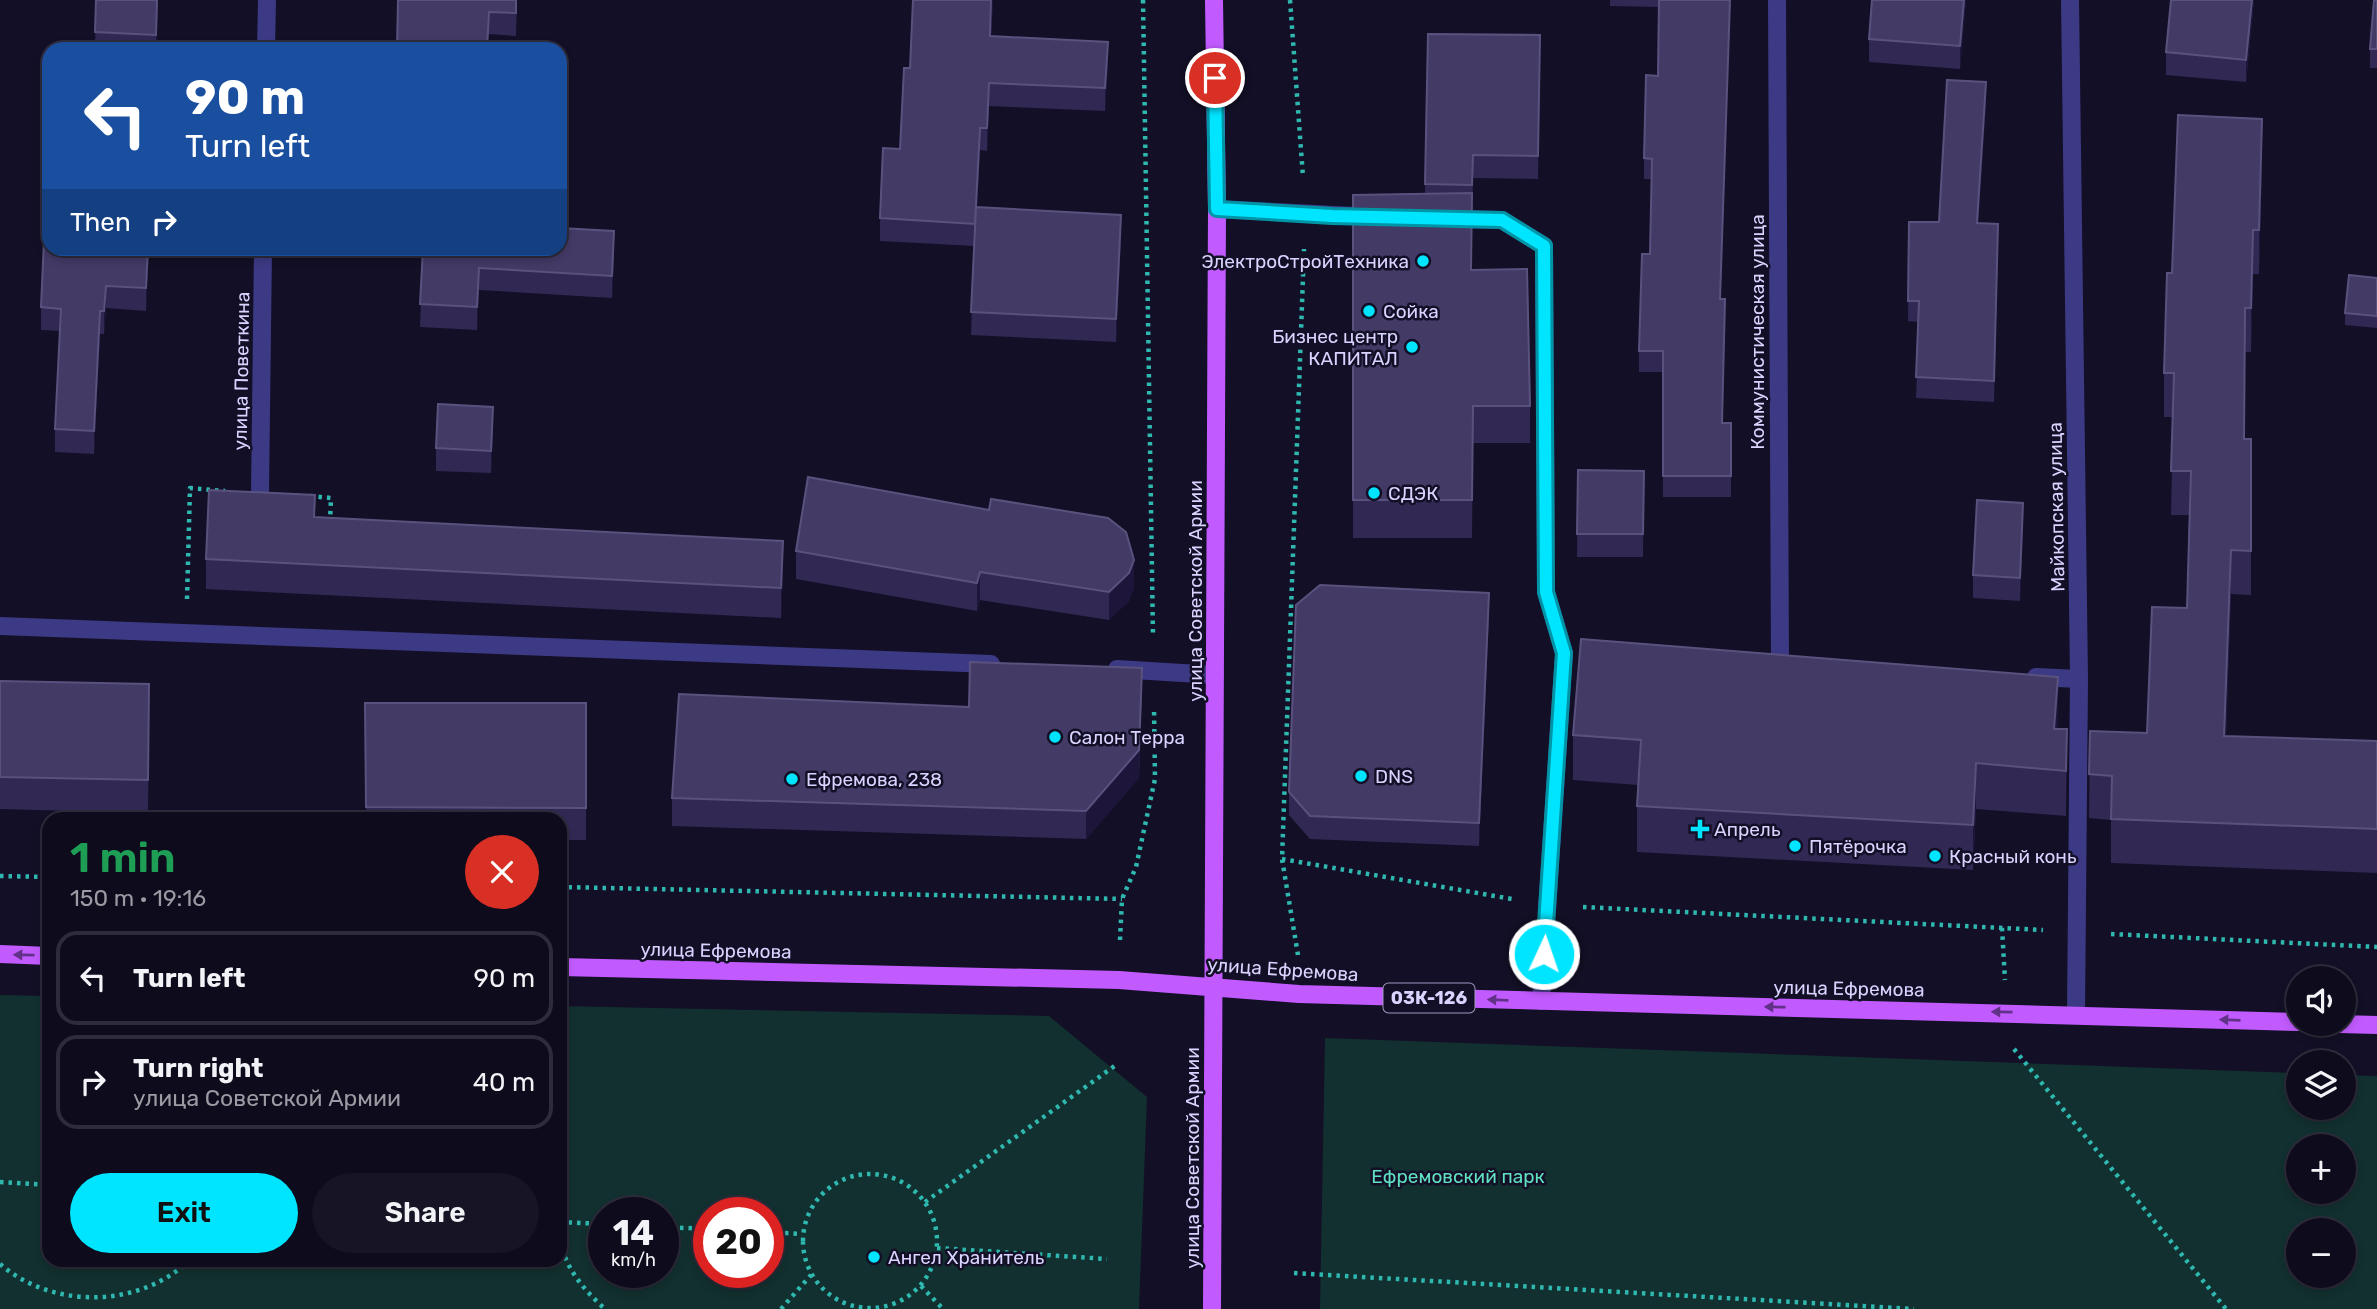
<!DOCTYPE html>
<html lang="en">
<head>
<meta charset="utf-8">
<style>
	body { margin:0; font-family:Rubik,sans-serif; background:#171425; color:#f1f3f6; height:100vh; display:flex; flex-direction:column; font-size:26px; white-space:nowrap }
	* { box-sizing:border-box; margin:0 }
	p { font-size:23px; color:#9b9ba3 }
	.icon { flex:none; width:38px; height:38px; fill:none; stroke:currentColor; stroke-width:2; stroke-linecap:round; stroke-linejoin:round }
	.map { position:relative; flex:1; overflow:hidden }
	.sheet { position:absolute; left:42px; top:812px; width:525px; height:455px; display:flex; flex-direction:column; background:#0e0b1c; border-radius:21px; box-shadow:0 4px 10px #0003,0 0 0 2px #2e2b3b }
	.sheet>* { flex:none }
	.banner { position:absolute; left:42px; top:42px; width:525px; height:214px; border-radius:21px; box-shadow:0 4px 10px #0003,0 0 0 2px #2e2b3b; background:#1a4fa0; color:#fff; overflow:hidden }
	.fabs { position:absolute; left:2286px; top:966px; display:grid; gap:14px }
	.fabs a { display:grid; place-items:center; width:70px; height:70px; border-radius:50%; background:#0e0b1c; box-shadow:0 4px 10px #0003,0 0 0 2px #2e2b3b; font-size:35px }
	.speed { position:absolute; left:588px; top:1197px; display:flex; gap:14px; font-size:35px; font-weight:700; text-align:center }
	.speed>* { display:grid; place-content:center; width:91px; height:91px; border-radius:50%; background:#0e0b1c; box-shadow:0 4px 10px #0003,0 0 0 2px #2e2b3b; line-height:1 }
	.speed small { font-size:18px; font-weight:400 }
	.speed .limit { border:10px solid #d22; background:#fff; color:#111 }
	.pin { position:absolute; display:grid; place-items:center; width:60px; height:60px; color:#fff; margin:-30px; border:4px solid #fff; border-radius:50%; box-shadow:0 2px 7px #0007 }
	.me { position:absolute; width:77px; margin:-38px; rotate:3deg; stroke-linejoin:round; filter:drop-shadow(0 0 5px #0008) }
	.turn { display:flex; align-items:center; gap:24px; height:147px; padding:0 28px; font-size:32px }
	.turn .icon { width:91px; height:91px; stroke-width:2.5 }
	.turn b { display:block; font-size:49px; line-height:60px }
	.then { display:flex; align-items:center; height:66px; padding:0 28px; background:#0003; gap:14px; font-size:26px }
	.round { display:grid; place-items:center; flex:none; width:74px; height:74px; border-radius:37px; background:#171425 }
	.head { display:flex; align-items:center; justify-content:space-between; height:119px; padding:0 28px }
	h1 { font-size:42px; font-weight:600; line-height:52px; color:#1e9e55 }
	.button { display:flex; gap:14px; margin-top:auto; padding:14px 28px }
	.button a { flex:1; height:80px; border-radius:42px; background:#00e5ff; color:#111; font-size:28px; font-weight:600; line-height:80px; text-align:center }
	.button a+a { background:#171425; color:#f1f3f6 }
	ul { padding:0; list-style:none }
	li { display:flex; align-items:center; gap:21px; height:94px; margin:0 14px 10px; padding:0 14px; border:4px solid #2e2b3b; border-radius:21px }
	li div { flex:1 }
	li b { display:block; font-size:26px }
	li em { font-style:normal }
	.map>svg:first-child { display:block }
	.green { fill:#12302f; fill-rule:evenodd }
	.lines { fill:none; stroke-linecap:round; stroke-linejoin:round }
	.path { stroke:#2fb8b0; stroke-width:4.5; stroke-dasharray:3.5 5; stroke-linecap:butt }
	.lane { stroke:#3d3a85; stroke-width:18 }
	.street { stroke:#3d3a85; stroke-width:18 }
	.primary { stroke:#c25bff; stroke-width:18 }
	.wall { fill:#312854 }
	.shaded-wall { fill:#1d163a }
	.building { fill:#433a66; stroke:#5a527e; stroke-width:2 }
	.oneway { fill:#623188 }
	.route-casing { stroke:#0095a6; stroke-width:18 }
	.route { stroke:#00e5ff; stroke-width:12 }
	.poi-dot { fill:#00e5ff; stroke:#130f26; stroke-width:2.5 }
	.labels { text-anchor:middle; stroke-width:5; stroke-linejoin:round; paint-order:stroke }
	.shield { fill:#130f26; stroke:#9e99be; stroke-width:2 }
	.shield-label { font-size:18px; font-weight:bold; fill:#d9d4ff }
	.poi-label { font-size:19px; fill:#d9d4ff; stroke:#130f26; text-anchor:start }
	.street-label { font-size:19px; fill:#d9d4ff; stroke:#130f26 }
	.park-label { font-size:19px; fill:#5fe0c0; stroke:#130f26 }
</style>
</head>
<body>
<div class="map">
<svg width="2377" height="1309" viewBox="0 0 2377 1309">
	<rect width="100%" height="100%" fill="#130f26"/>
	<path class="green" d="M 0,995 L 49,996 L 49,1260 L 560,1260 L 560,1006 L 1049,1016 L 1147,1097 L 1139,1309 L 0,1309 ZM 604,1213 L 663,1213 L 663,1272 L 604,1272 ZM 709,1213 L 768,1213 L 768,1272 L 709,1272 Z
		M 1325,1038 L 2298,1073 L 2298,1108 L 2343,1108 L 2343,1075 L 2377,1076 L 2377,1309 L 1320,1309 ZM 2298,1146 L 2343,1146 L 2343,1192 L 2298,1192 ZM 2298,1230 L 2343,1230 L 2343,1276 L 2298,1276 Z"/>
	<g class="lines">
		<path class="path" d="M 1143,0 L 1153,636
			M 1290,0 L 1303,177
			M 310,496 L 331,498 L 330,521
			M 187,599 L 190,488 L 225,491
			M 1282,859 L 1512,899
			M 0,876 L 49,877
			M 560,887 L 1122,899
			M 1583,907 L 2043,930
			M 2002,928 L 2005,980
			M 2111,934 L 2377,947
			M 1120,940 L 1122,899 L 1136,867 L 1155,779 L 1154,708
			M 1298,955 L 1282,859 L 1304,249
			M 2014,1049 L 2226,1309
			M803 1241a67 67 0 1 1 134 0a67 67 0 1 1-134 0Z
			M 0,1182 L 49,1185
			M 925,1202 L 1116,1065
			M 560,1222 L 604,1224
			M 663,1227 L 709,1229
			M 768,1232 L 802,1234
			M 560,1241 C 566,1269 584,1290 605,1309
			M 937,1248 L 1107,1259
			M 0,1264 C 52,1309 138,1309 190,1260
			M 1294,1273 L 1914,1309
			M 921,1286 L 943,1309
			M 781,1309 L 811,1275"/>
		<path class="lane" d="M 1217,209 L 1374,217
			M 1448,219 L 1502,220 L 1544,246 L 1546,592 L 1564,653 L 1541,1001
			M 0,626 L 991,664
			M 1117,669 L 1215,675
			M 2036,677 L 2079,679"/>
		<path class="street" d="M 1777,0 L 1780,664
			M 2070,0 L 2079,679 L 2076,1014
			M 266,49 L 267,0
			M 260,493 L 263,248"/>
		<path class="primary" d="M 0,954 L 49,956
			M 560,967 L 1119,980 L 1299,994 L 2298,1022
			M 2339,1024 L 2377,1025
			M 1212,1309 L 1217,209 L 1214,0"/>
	</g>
	<path class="wall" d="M 96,0 L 158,0 L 156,49 L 95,49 Z
		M 398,0 L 517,0 L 516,36 L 489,34 Z
		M 993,0 L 991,36 L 1108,65 L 1105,111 L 989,106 L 987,151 L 980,150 L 977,207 L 1121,238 L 1116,342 L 971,335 L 974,246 L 880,241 L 880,218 L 900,149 L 910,68 Z
		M 1610,0 L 1730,0 L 1720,299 L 1722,423 L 1731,423 L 1731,497 L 1663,497 L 1663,372 L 1639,372 L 1639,351 L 1650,254 L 1652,179 L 1644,179 L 1644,158 L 1658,76 L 1659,7 L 1610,6 Z
		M 1966,0 L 1960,69 L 1869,62 L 1869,39 Z
		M 2254,0 L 2246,82 L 2166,75 L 2166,52 Z
		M 2377,0 L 2377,68 L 2370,68 L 2370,49 Z
		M 1540,35 L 1538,179 L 1473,178 L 1471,270 L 1530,406 L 1530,443 L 1473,443 L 1472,538 L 1353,538 L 1353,195 L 1425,194 L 1425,184 Z
		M 1986,103 L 1978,223 L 1998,245 L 1994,402 L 1916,398 L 1919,322 L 1908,321 L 1909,222 L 1939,222 Z
		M 2262,163 L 2259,274 L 2253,274 L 2251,352 L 2245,352 L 2245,439 L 2251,439 L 2251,595 L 2231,594 L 2226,736 L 2377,741 L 2377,873 L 2111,863 L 2111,820 L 2089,818 L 2090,731 L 2147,733 L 2187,608 L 2189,515 L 2171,515 L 2173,417 L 2164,417 L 2164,373 L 2172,273 Z
		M 49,248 L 149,248 L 146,311 L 106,308 L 104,334 L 100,334 L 94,454 L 55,452 L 55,429 L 60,331 L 41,330 L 41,307 Z
		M 423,248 L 614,253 L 612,298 L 479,290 L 477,330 L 420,327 Z
		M 2377,278 L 2377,328 L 2345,325 L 2345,313 Z
		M 493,430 L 491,473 L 436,471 L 436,448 Z
		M 1578,470 L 1644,471 L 1643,557 L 1577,557 Z
		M 315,517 L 783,571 L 781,618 L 206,589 L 206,559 Z
		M 2023,526 L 2020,601 L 1973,598 L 1973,575 Z
		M 796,551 L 1134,587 L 1129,601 L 1109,620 L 980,600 L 977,611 L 796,579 Z
		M 1489,615 L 1479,846 L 1310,839 L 1289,815 L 1289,792 Z
		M 0,681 L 149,717 L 148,813 L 0,809 Z
		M 1142,695 L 1139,778 L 1086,839 L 672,826 L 672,798 L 969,707 Z
		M 365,703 L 586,703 L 586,840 L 560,840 L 560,819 L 366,819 Z
		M 2058,723 L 2057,729 L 2067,729 L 2066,816 L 1976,809 L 1973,870 L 1637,852 L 1637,806 L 1638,785 L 1573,780 L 1573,735 Z"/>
	<path class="shaded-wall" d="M 157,0 L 158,0 L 156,49 L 156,35 Z
		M 991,0 L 993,0 L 990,58 L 990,36 Z
		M 1730,0 L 1720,319 L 1720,299 Z
		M 1964,0 L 1966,0 L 1960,69 L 1960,46 Z
		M 2252,0 L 2254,0 L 2246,82 L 2246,60 Z
		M 1108,42 L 1108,65 L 1105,111 L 1105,88 Z
		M 1986,82 L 1986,103 L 1977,244 L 1977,223 Z
		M 989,83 L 989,106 L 987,151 L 987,128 Z
		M 2262,119 L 2262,163 L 2259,274 L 2259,230 Z
		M 980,128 L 980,150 L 975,246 L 975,224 Z
		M 1121,215 L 1121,238 L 1116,342 L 1116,319 Z
		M 2253,230 L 2253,274 L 2251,352 L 2251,308 Z
		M 614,231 L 614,253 L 612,298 L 612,276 Z
		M 148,248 L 149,248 L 146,311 L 146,288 Z
		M 479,268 L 479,290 L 477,330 L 477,307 Z
		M 106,286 L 106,308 L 104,334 L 104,311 Z
		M 100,311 L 100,334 L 94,454 L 94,431 Z
		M 493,407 L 493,430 L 491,473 L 491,451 Z
		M 2023,503 L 2023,526 L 2020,601 L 2020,578 Z
		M 783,541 L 783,571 L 781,618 L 781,588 Z
		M 2231,550 L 2231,594 L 2224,779 L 2224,736 Z
		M 1134,560 L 1134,587 L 1129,601 L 1109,620 L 1109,592 Z
		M 980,572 L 980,600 L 977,611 L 977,583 Z
		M 1489,593 L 1489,615 L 1479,846 L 1479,823 Z
		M 1142,668 L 1139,778 L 1086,839 L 1086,811 Z
		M 2058,677 L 2058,723 L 2054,774 L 2054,729 Z
		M 1976,763 L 1976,809 L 1973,870 L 1973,825 Z"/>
	<path class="building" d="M 96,0 L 157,0 L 156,35 L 95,32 Z
		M 398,0 L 516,0 L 516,13 L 489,12 L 487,49 L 397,49 Z
		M 913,0 L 991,0 L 990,36 L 1108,42 L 1105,88 L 989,83 L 987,128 L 980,128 L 975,224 L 880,218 L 883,148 L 900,149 L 904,68 L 910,68 Z
		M 1659,0 L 1730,0 L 1720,299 L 1725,299 L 1722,423 L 1731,423 L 1731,476 L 1663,476 L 1663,351 L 1639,351 L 1642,254 L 1650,254 L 1652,159 L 1644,158 L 1646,75 L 1658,76 Z
		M 1872,0 L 1964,0 L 1960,46 L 1869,39 Z
		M 2171,0 L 2252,0 L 2246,60 L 2166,52 Z
		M 2374,0 L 2377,0 L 2377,49 L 2370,49 Z
		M 1428,34 L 1540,35 L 1538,156 L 1473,155 L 1472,185 L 1425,184 Z
		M 1947,80 L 1986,82 L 1977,223 L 1998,224 L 1994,381 L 1916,377 L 1919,301 L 1908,301 L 1909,222 L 1939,222 Z
		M 2178,115 L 2262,119 L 2259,230 L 2253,230 L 2251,308 L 2245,308 L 2244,439 L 2251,439 L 2251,551 L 2231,550 L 2224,736 L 2377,741 L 2377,829 L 2111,819 L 2112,776 L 2089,774 L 2090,731 L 2147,733 L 2152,607 L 2187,608 L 2191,471 L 2171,471 L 2174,373 L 2164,373 L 2167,273 L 2172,273 Z
		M 1472,193 L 1471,270 L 1527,269 L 1530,406 L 1473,406 L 1472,500 L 1353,500 L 1353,195 Z
		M 976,207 L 1121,215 L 1116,319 L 971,312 Z
		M 45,218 L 49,218 L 49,248 L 148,248 L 146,288 L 106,286 L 104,311 L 100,311 L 94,431 L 55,429 L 61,309 L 41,307 Z
		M 560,228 L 614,231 L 612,276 L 479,268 L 477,307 L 420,304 L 423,248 L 560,248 Z
		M 2349,275 L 2377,278 L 2377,316 L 2345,313 Z
		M 438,404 L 493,407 L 491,451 L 436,448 Z
		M 1578,470 L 1644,471 L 1643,534 L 1577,534 Z
		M 808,477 L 989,510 L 991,499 L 1108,518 L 1126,532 L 1134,560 L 1129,573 L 1109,592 L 980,572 L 977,583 L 796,551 Z
		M 209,490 L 315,495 L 314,517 L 783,541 L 781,588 L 206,559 Z
		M 1977,500 L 2023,503 L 2020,578 L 1973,575 Z
		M 1320,585 L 1489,593 L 1479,823 L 1310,816 L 1289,792 L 1296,605 Z
		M 1581,639 L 2058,677 L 2054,729 L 2067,729 L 2066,771 L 1976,763 L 1973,825 L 1637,806 L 1641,740 L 1573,735 Z
		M 970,662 L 1142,668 L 1139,750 L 1086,811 L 672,798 L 679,694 L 969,707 Z
		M 0,681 L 149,684 L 148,780 L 0,777 Z
		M 365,703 L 586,703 L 586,808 L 366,807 Z"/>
	<defs><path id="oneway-solid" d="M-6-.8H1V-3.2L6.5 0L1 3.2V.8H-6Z" transform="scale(1.75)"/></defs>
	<g class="oneway">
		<use href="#oneway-solid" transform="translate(24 955) rotate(-179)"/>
		<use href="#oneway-solid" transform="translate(1498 1000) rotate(-178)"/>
		<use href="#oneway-solid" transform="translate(1775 1007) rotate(-179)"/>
		<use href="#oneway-solid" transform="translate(2002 1012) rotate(-179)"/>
		<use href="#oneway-solid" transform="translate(2230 1020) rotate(-178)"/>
	</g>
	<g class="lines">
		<g class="route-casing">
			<path id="route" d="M 1215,78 L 1217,209 L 1332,216 L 1502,220 L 1544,246 L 1546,592 L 1564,653 L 1544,954"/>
		</g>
		<use href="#route" class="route"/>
	</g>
	<g class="poi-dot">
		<circle cx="1423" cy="261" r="7"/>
		<circle cx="1369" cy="311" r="7"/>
		<circle cx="1412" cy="347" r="7"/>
		<circle cx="1374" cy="493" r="7"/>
		<circle cx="1055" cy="737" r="7"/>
		<circle cx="1361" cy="776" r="7"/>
		<circle cx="792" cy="779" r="7"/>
		<path d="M1696.5 818.5h7v7h7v7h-7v7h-7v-7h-7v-7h7z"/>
		<circle cx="1795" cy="846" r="7"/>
		<circle cx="1935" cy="856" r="7"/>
		<circle cx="874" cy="1257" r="7"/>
	</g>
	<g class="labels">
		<rect class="shield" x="1383.5" y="983.5" width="91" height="29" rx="5"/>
		<g class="shield-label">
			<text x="1429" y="1004">03К-126</text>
		</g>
		<g class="poi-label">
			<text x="1409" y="268" text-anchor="end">ЭлектроСтройТехника</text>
			<text x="1383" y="318">Сойка</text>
			<text x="1398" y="343" text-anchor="end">Бизнес центр<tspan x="1398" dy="22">КАПИТАЛ</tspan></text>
			<text x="1388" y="500">СДЭК</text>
			<text x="1069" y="744">Салон Терра</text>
			<text x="1375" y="783">DNS</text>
			<text x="806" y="786">Ефремова, 238</text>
			<text x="1714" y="836">Апрель</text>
			<text x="1809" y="853">Пятёрочка</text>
			<text x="1949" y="863">Красный конь</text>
			<text x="888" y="1264">Ангел Хранитель</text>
		</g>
		<g class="street-label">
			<text transform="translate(1757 332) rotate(-90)" y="7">Коммунистическая улица</text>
			<text transform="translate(241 371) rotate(-89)" y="7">улица Поветкина</text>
			<text transform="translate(2056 507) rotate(-91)" y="7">Майкопская улица</text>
			<text transform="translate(1195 591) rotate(-90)" y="7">улица Советской Армии</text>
			<text transform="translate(716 950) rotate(1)" y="7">улица Ефремова</text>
			<text transform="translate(1283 969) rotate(4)" y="7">улица Ефремова</text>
			<text transform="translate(1849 988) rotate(1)" y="7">улица Ефремова</text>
			<text transform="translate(1192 1158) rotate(-90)" y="7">улица Советской Армии</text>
		</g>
		<g class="park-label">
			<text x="1458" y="1183">Ефремовский парк</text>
		</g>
	</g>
</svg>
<div class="fabs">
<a><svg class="icon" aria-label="sound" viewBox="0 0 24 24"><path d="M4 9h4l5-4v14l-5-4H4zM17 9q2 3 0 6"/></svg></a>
<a><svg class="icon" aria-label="layers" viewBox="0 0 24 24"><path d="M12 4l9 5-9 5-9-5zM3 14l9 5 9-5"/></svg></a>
<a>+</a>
<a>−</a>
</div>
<div class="speed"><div>14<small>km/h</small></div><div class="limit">20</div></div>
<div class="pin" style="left:1215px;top:78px;background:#d93025"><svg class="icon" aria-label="arrive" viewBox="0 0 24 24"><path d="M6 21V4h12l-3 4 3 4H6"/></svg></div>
<svg class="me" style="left:1544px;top:954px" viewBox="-20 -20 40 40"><circle r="17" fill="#00e5ff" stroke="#fff" stroke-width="3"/><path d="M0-11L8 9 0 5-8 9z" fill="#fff"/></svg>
<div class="banner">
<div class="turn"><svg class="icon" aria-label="left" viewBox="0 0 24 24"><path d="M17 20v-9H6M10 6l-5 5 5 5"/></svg><div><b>90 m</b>Turn left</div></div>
<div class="then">Then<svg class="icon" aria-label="right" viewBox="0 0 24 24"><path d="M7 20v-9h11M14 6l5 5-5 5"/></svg></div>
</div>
<section class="sheet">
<div class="head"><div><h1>1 min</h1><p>150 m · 19:16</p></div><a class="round" style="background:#d93025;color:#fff"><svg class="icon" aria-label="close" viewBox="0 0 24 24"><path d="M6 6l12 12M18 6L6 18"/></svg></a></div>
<ul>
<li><svg class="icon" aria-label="left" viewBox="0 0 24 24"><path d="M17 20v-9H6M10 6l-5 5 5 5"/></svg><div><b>Turn left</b></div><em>90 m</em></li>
<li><svg class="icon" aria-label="right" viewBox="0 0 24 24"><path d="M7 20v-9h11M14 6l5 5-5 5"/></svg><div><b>Turn right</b><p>улица Советской Армии</p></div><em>40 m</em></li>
</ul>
<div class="button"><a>Exit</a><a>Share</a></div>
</section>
</div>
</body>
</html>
